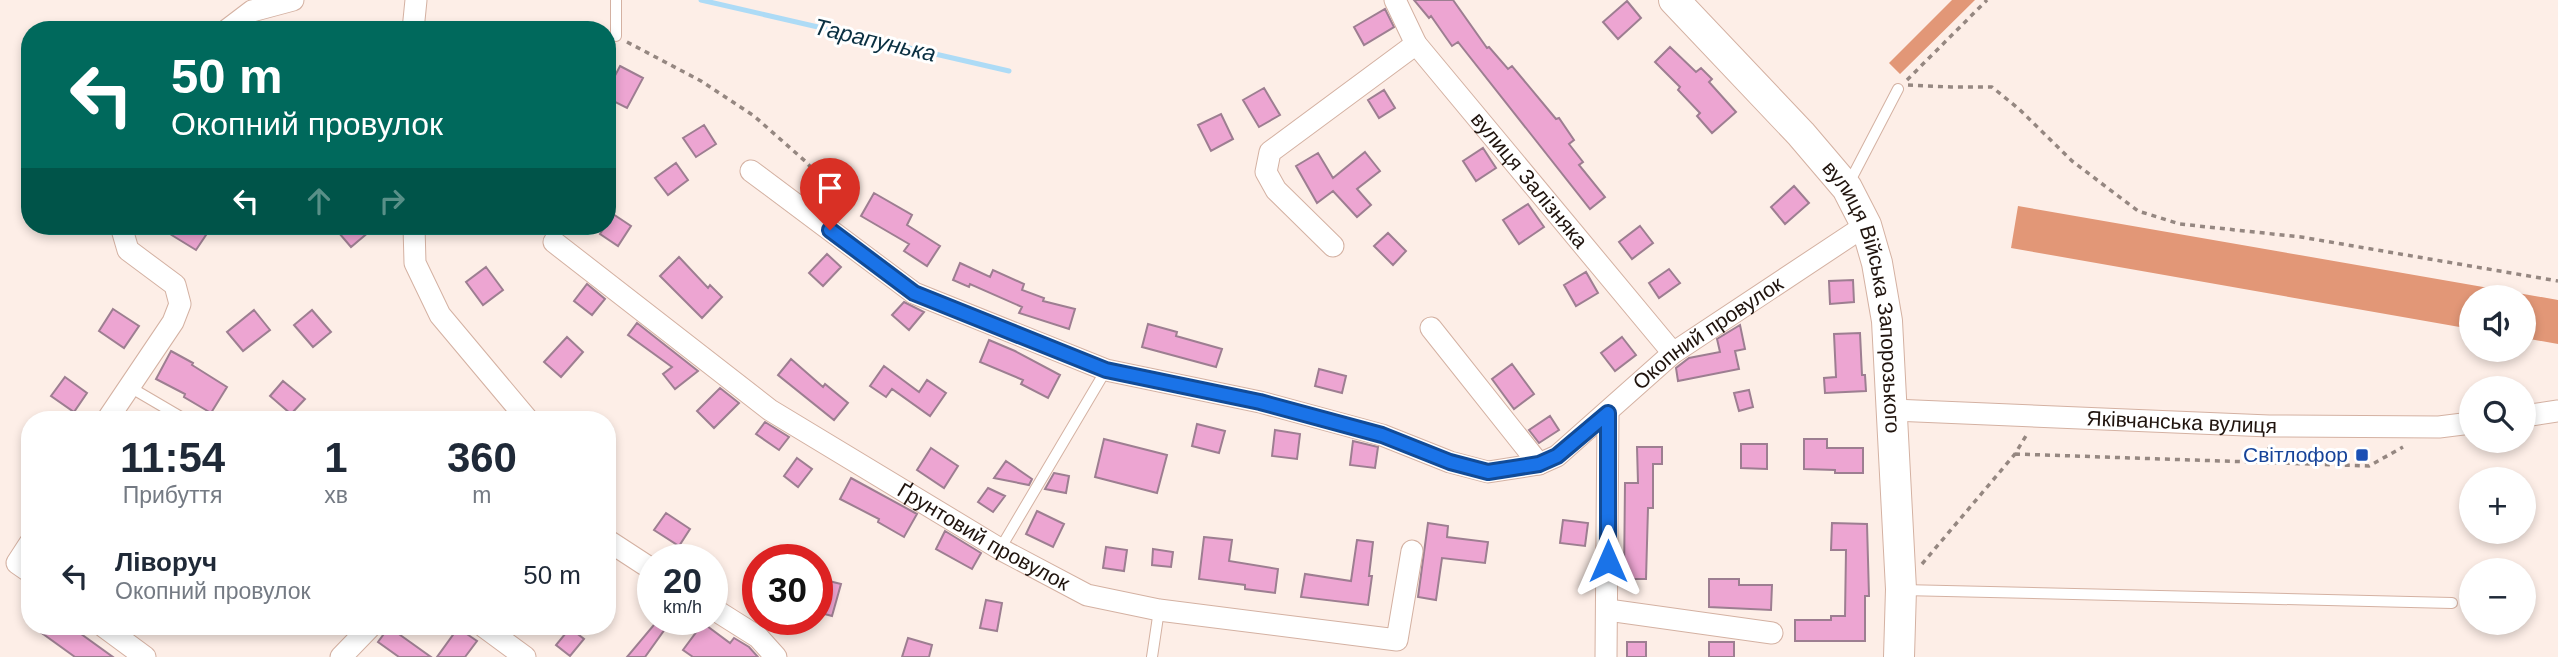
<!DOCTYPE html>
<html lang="uk">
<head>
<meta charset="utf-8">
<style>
  :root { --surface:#fff; --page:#f6f6f7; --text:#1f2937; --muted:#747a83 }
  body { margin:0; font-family:Arial,sans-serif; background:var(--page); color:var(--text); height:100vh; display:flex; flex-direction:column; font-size:26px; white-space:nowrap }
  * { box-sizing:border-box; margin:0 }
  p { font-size:23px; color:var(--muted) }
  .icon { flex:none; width:38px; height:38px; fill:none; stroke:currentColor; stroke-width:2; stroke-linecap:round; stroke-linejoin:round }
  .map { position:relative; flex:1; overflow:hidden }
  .details { position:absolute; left:21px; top:411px; width:595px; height:224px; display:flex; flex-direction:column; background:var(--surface); border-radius:28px; box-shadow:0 4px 10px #0003 }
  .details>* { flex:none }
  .hud { position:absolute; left:21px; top:21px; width:595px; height:214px; border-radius:28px; box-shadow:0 4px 10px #0003; background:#00695c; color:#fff; overflow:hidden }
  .controls { position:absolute; left:2459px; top:285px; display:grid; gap:14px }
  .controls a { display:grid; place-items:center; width:77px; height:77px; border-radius:50%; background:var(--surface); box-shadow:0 4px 10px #0003; font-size:35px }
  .speed { position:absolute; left:637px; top:544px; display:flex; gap:14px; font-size:35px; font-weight:700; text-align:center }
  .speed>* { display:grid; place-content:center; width:91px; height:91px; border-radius:50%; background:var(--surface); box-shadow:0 4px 10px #0003; line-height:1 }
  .speed small { font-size:18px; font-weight:400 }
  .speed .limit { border:10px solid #d22; background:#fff; color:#111 }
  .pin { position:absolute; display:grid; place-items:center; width:60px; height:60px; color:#fff; margin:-72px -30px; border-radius:50% 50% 50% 0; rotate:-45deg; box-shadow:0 0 7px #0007 }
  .pin .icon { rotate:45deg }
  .me { position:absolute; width:77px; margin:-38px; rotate:0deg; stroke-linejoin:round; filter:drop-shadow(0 0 5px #0008) }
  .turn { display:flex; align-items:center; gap:24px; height:147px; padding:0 35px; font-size:32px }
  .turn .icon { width:91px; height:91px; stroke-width:2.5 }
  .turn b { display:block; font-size:49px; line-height:60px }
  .lanes { display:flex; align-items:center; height:66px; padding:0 35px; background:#0003; justify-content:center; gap:35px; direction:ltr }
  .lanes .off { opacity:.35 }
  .eta { display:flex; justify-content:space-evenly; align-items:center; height:119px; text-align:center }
  .eta b { font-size:42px; font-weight:700; line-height:49px }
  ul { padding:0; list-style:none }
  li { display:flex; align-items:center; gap:21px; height:91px; padding:0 35px }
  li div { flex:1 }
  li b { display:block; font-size:26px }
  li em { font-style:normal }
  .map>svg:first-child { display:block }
  .forest { fill:#e29777 }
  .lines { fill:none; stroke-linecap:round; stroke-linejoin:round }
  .stream { stroke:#addbf6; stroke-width:5 }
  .building { fill:#eda5d2; stroke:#9d7e91; stroke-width:2 }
  .lane-casing { stroke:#d4b1a2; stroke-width:12 }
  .street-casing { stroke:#d4b1a2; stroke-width:23 }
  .secondary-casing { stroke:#d4b1a2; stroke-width:32 }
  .path { stroke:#958781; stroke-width:3.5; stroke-dasharray:5 5; stroke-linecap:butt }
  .lane { stroke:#fff; stroke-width:10 }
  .street { stroke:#fff; stroke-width:21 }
  .secondary { stroke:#fff; stroke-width:30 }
  .route-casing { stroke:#114b97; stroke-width:18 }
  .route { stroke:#1a73e8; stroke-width:12 }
  .transit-dot { fill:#1a4fb4; stroke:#fff; stroke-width:2.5 }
  .labels { text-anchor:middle; stroke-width:6; stroke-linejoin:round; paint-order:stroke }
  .street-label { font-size:21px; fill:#20140e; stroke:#fff }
  .transit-label { font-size:21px; fill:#164399; stroke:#fff; text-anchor:end }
  .water-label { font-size:23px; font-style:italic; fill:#0a3042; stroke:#fff }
</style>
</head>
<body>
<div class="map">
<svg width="2558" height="657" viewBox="0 0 2558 657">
  <rect width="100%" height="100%" fill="#fdeee7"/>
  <!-- forest -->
  <path class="forest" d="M1952 0H1975L1900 74 1889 63Z
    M2018 206 2558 300V344L2524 338V298H2471V329L2011 248Z"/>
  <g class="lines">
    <!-- stream -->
    <path class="stream" d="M701 0 1009 71"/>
  </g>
  <!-- building -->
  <path class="building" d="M1414 0H1453L1487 48 1489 47 1508 69 1512 66 1556 119 1559 118 1574 140 1569 144 1583 162 1579 165 1605 197 1590 209 1458 42 1452 46 1431 16 1429 18Z
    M1627 1 1641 18 1618 39 1603 22Z
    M1385 9 1394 27 1364 45 1354 27Z
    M1670 47 1696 72 1701 68 1712 79 1709 82 1736 112 1712 133 1697 116 1700 113 1678 90 1680 87 1655 62Z
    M620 66 643 78 627 108 607 98V91Z
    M1264 88 1280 115 1259 127 1243 100Z
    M1384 90 1395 108 1379 118 1368 100Z
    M1221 114 1233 139 1211 151 1198 125Z
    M704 125 716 144 696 157 683 138Z
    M1483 148 1496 168 1476 181 1463 161Z
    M1365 152 1380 171 1357 189 1371 205 1357 217 1333 191 1317 203 1296 166 1318 153 1333 178Z
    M676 163 688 180 668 195 655 178Z
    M1794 186 1809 203 1785 224 1771 207Z
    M874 193 912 215 907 225 940 246 927 266 904 251 909 244 861 216Z
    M1528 204 1544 227 1519 244 1503 220Z
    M613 214 631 226 618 246 600 234Z
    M157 226H192L206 235 196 250Z
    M333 226H376L351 247Z
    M1640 226 1653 243 1632 259 1619 242Z
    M1388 233 1406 251 1393 265 1374 246Z
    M827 254 841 267 823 286 809 273Z
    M679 257 708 288 710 285 722 297 702 318 660 276Z
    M960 263 990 277 993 270 1024 284 1022 290 1044 298 1043 301 1075 309 1069 329 1019 313 1022 307 970 284 969 287 953 280Z
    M486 267 503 290 483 305 466 282Z
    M1669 269 1680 283 1659 298 1649 283Z
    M1586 272 1598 293 1576 306 1564 285Z
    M1853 280 1854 302 1830 304 1829 281Z
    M587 284 605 299 592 315 574 301Z
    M904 302 924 312 909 330 892 315Z
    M113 309 139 326 124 348 99 331Z
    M254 310 270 330 243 351 227 332Z
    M312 310 331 332 313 347 294 325Z
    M637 323 698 371 675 389 663 374 672 367 628 335Z
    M1148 324 1177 332 1176 336 1222 349 1216 367 1142 347Z
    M1740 325 1745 349 1735 351 1739 369 1678 381 1676 368 1689 358 1720 352 1717 339Z
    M1860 333 1862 375H1865L1866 391 1825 393 1824 378 1836 377 1834 334Z
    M567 337 583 352 561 377 544 362Z
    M1622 337 1636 355 1615 371 1601 353Z
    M989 340 1015 351 1060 375 1048 398 1021 384 1023 380 980 362Z
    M171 351 193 363 192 365 227 387 211 413 184 397 185 394 156 379Z
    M791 359 823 387 825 384 848 403 834 420 778 375Z
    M1512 364 1534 394 1514 409 1492 379Z
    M884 366 919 392 927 380 946 393 930 416 892 389 886 397 870 386Z
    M1319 369 1346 376 1342 393 1315 386Z
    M65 377 87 393 74 412 51 396Z
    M283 381 305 399 291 414 270 396Z
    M720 388 739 403 714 428 697 411Z
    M1749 390 1753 407 1739 411 1734 393Z
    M1550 416 1559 430 1539 443 1529 430Z
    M765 422 789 437 779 450 756 434Z
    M1197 424 1225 431 1219 453 1192 446Z
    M1275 430 1300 434 1297 459 1272 456Z
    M1104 439 1167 455 1157 493 1095 477Z
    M1804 439H1827V448H1863V473H1835V470L1804 469Z
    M1353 441 1378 447 1375 468 1350 465Z
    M1741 444H1767V469L1741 468Z
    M1637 447H1662V464H1653V508H1648L1646 579H1624L1625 483H1638Z
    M931 448 958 466 944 488 917 470Z
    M797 458 812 469 798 487 784 476Z
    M1006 461 1032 479 1029 485 994 478Z
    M1054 473 1069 476 1066 493 1045 489Z
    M851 478 917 514 904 537 878 522 879 519 840 499Z
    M988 488 1005 496 993 512 978 502Z
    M1037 511 1064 524 1053 547 1026 534Z
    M666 513 690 529 679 546 654 530Z
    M1563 520 1588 523 1585 546 1560 543Z
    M1428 523 1448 526 1447 537 1488 542 1485 563 1442 558 1436 600 1418 597Z
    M1832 523 1867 524 1869 596H1865V641H1795V620H1831V616H1845L1846 550H1831Z
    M945 531 981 553 972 569 936 549Z
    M1204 537 1232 540 1229 561 1278 569 1275 593 1245 589V585L1199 579Z
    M1357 540 1373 542 1369 576H1372L1368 605 1301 597 1305 574 1351 581Z
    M1106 547 1127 550 1124 571 1103 568Z
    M1153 549 1173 552 1171 567 1152 565Z
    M821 579 841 584 832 616 817 612V593Z
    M1709 579H1739V585H1772L1771 610 1709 607Z
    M986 600 1002 603 997 631 980 628Z
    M658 620H666L670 622 645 657H627Z
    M703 623 730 643 734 638 749 647 758 657H693L683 650Z
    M32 626H70L113 657H75Z
    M389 627 431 657H399L378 642Z
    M458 628 477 641 465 657H437Z
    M570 628 584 639 570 656 556 645Z
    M908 638 932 645 929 657H902Z
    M1627 642H1646V657H1627Z
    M1709 642H1734V657H1709Z"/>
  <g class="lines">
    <defs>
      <path id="lane" d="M616 36V0
        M1848 185 1898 89
        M128 386 186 420
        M1000 549 1106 370
        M1902 590 2452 603
        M1152 657 1159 610"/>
      <g id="street">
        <path id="s1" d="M1395 0 1416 44 1673 353"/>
        <path d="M227 30 252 11 293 0"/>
        <path d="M413 30 416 0"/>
        <path id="s2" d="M751 171 914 293 1106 370 1260 402 1382 435 1450 462 1488 472 1539 464 1557 456 1673 353 1866 225"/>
        <path d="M414 226 415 263 440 315 528 420"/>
        <path id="s3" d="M554 242 770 410 1000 549 1087 595 1159 610 1397 640 1412 551"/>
        <path d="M1333 246 1276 190 1266 172 1270 152 1416 44"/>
        <path d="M1431 328 1539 464"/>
        <path id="s4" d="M1893 410 2269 426 2439 427 2471 423"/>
        <path d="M2524 416 2558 411"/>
        <path d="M107 420 173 322 180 304 175 285 128 250 121 226"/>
        <path d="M607 540 653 570"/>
        <path d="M30 543 17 563 30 572"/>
        <path d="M712 608 758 637 776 657"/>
        <path d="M1608 610 1772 633"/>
        <path d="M103 626 145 657"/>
        <path d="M483 626 525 657"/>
        <path d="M341 657 371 626"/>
        <path d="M1606 657 1608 413"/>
      </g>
      <g id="secondary">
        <path id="s5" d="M1674 0 1801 134 1847 188 1866 225 1877 263 1887 321 1901 589 1899 657"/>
      </g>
    </defs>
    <!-- lane casing -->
    <use href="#lane" class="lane-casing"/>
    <!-- street casing -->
    <use href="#street" class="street-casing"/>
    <!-- secondary casing -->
    <use href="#secondary" class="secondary-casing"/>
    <!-- path -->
    <path class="path" d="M627 42 701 81 754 116 805 161 833 191 843 216
      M1907 80 1987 0
      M1908 85 1951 87H1992L2019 109 2072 161 2138 211 2180 224 2301 237 2558 281
      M534 226 541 232
      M2015 454 2369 466 2403 447
      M2268 462 2269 445
      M1922 564 2015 454 2027 434"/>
    <!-- lane -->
    <use href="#lane" class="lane"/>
    <!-- street -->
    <use href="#street" class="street"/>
    <!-- secondary -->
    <use href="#secondary" class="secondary"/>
  </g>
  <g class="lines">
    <defs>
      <path id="route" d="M830 230 914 293 1106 370 1260 402 1382 435 1450 462 1488 472 1539 464 1557 456 1608 413V561"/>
    </defs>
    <!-- route casing -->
    <use href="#route" class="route-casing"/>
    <!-- route -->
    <use href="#route" class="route"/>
  </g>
  <!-- markers -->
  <rect class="transit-dot" x="2355" y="448" width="14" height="14" rx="3.5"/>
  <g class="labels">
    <!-- street labels -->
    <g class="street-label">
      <text dy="7" stroke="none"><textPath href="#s1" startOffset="226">вулиця Залізняка</textPath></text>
      <text dy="7" stroke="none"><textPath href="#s5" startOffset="366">вулиця Війська Запорозького</textPath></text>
      <text dy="7" stroke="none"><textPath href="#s2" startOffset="1073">Окопний провулок</textPath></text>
      <text dy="7" stroke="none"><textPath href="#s4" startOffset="289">Яківчанська вулиця</textPath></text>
      <text dy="7" stroke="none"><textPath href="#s3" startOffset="522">Ґрунтовий провулок</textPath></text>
    </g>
    <!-- transit labels -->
    <g class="transit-label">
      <text x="2348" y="462">Світлофор</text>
    </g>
    <!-- water labels -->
    <g class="water-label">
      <text transform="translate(875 40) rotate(13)" y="8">Тарапунька</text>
    </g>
  </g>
</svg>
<div class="controls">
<a><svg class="icon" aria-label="sound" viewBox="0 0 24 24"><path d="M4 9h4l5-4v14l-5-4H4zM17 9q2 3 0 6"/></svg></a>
<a><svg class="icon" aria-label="search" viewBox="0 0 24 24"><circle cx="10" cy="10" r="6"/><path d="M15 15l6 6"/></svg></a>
<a>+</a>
<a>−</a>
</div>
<div class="speed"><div>20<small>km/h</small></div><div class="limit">30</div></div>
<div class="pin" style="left:830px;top:230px;background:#d93025"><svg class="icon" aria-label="arrive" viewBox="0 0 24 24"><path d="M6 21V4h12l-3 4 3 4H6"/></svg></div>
<svg class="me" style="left:1608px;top:561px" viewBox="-20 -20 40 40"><path d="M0-17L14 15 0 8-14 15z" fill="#1a73e8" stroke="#fff" stroke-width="4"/></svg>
<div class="hud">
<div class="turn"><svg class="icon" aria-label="left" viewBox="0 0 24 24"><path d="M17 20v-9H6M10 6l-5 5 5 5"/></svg><div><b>50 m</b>Окопний провулок</div></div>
<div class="lanes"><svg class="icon" aria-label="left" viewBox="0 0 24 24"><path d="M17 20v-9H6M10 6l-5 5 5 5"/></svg><svg class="icon off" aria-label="ahead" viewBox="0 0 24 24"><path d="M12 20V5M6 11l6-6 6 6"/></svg><svg class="icon off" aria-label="right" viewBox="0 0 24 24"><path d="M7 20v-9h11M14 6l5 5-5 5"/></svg></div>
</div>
<section class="details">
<div class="eta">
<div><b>11:54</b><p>Прибуття</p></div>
<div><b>1</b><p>хв</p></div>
<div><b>360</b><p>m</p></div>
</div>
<ul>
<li><svg class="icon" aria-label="left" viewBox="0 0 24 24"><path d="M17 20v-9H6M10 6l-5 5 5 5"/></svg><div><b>Ліворуч</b><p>Окопний провулок</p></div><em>50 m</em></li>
</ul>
</section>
</div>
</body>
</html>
